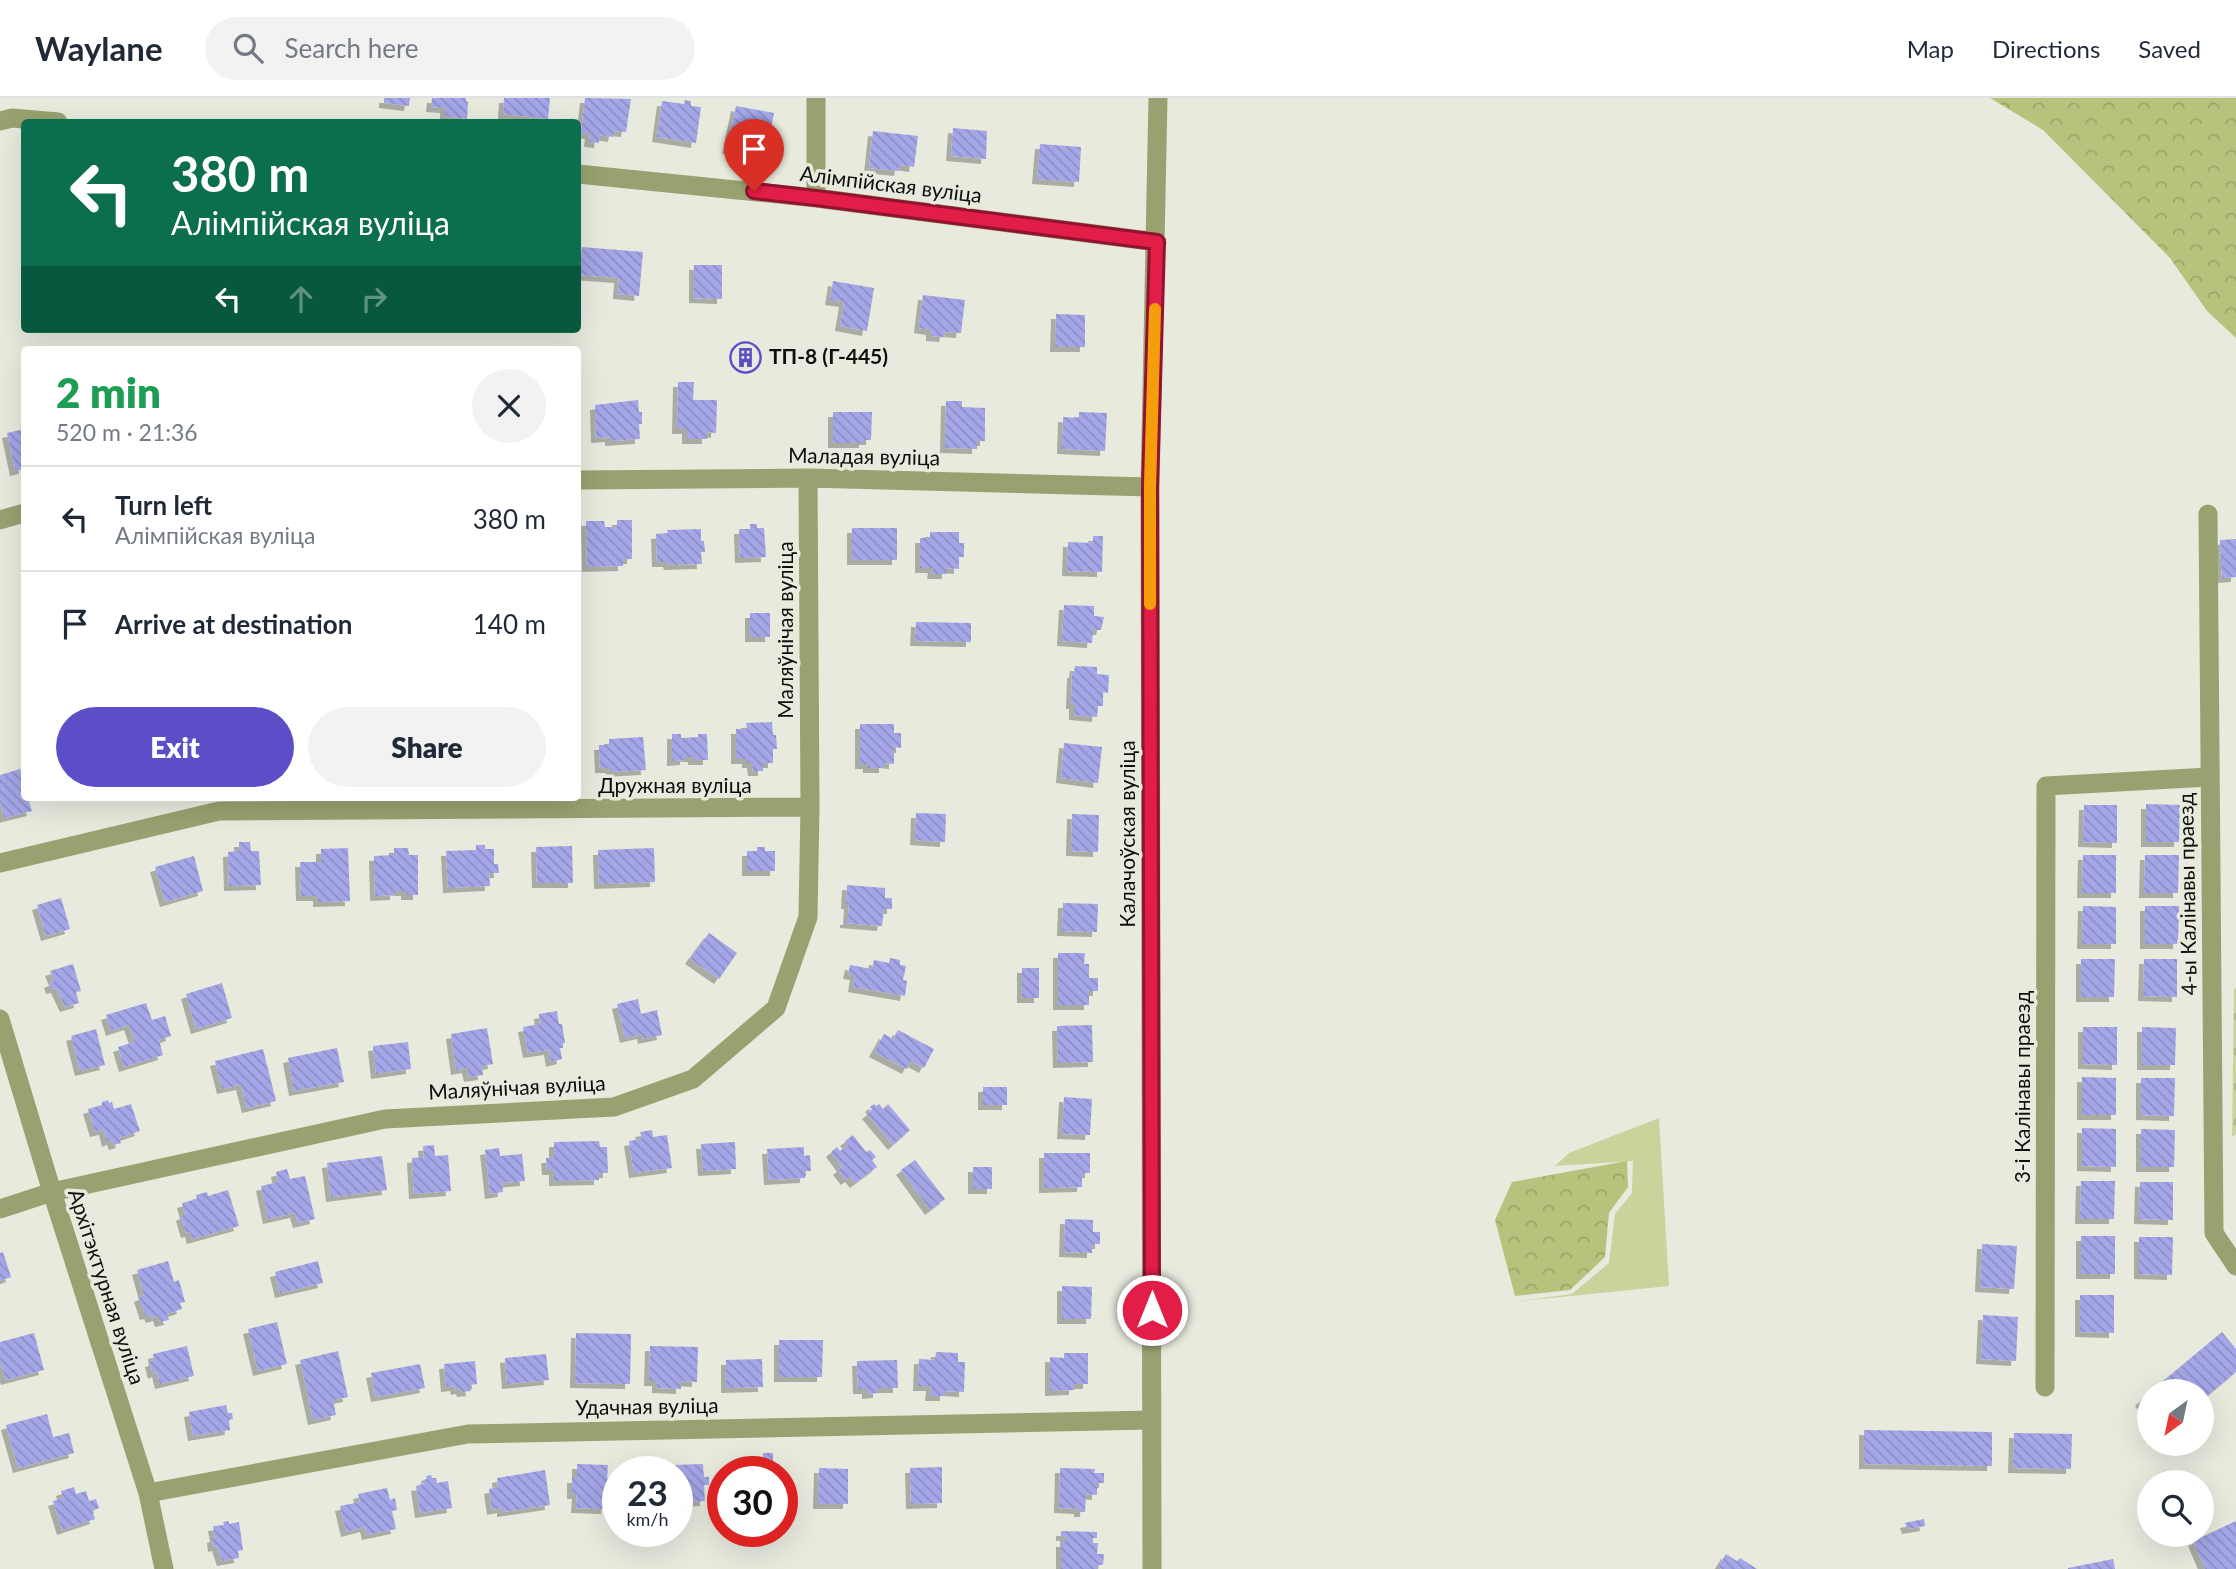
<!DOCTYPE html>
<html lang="en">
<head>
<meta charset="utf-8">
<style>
  :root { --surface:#fff; --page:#f2f2f3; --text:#1f2937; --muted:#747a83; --line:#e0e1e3; --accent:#5b4ec7 }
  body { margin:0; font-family:Lato,sans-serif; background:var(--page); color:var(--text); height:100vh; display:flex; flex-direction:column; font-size:26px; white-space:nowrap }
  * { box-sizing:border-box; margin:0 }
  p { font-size:23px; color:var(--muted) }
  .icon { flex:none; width:38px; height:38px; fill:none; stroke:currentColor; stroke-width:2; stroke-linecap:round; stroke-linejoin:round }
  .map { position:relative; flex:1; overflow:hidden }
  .side { position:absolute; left:21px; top:248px; width:560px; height:455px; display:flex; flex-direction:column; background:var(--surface); border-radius:7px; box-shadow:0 7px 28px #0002 }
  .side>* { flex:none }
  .guide { position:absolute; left:21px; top:21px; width:560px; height:214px; border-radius:7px; box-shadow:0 7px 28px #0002; background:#0b6e4f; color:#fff; overflow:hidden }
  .needle { width:46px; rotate:213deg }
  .buttons { position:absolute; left:2137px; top:1281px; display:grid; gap:14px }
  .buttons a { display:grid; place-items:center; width:77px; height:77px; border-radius:50%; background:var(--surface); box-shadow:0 7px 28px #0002; font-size:35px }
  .speed { position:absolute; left:602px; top:1358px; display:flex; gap:14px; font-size:35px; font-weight:700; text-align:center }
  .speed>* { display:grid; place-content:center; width:91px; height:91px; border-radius:50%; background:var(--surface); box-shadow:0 7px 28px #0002; line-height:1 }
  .speed small { font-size:18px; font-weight:400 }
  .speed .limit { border:10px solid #d22; background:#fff; color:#111 }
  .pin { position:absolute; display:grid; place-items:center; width:60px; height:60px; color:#fff; margin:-72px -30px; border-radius:50% 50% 50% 0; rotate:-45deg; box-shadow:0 0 7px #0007 }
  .pin .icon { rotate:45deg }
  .me { position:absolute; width:77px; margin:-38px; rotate:0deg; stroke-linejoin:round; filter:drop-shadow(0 0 5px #0008) }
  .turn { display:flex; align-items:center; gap:24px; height:147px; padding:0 35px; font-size:32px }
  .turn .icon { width:91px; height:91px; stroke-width:2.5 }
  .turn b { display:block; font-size:49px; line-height:60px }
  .lanes { display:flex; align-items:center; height:66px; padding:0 35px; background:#0003; justify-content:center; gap:35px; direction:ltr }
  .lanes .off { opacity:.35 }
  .round { display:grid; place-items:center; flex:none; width:74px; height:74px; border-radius:37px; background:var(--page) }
  .headline { display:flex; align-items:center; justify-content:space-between; height:119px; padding:0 35px }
  h1 { font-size:42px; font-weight:800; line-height:52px; color:#1e9e55 }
  .action { display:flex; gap:14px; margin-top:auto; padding:14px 35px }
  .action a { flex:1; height:80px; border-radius:42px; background:var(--accent); color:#fff; font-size:28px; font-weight:800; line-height:80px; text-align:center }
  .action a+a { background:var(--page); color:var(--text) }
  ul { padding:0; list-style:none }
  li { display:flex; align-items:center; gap:21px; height:105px; padding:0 35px; border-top:2px solid var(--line) }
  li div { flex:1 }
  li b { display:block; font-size:26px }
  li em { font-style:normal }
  header { display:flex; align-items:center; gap:42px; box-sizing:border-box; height:98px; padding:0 35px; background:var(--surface); border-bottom:2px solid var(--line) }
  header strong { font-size:33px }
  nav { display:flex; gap:38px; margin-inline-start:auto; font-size:24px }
  .search { width:490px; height:63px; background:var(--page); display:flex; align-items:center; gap:18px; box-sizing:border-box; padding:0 24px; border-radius:38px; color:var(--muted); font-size:26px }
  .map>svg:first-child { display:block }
  .green { fill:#c9d39c }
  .forest { fill:url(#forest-crowns) }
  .park { fill:url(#park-tufts) }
  .building { fill:url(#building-back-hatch); filter:url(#shadow) }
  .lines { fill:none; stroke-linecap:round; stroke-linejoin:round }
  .minor { stroke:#98a170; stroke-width:19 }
  .route-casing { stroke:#92132f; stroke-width:18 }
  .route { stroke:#e11d48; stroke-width:12 }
  .slow { stroke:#f59e0b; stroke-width:12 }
  .labels { text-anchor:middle; stroke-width:7; stroke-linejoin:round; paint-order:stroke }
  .street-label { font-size:21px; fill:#0e0e0a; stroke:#e7eadd }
  .poi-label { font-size:21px; font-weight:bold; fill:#0e0e0a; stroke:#e7eadd; text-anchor:start }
</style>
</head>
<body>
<header>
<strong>Waylane</strong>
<div class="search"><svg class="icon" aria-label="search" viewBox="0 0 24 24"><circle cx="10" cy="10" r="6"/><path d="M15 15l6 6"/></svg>Search here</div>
<nav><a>Map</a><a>Directions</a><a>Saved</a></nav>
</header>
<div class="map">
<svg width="2236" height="1471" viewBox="0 0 2236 1471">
  <defs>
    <pattern id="forest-crowns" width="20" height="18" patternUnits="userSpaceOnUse" patternTransform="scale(1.75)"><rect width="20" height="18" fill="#b7c37c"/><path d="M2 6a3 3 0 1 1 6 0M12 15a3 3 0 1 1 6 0" fill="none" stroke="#9ca66a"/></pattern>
    <pattern id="park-tufts" width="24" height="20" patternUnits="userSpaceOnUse" patternTransform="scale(1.75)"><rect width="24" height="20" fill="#c9d39c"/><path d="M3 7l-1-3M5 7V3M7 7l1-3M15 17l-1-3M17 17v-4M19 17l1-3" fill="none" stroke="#abb485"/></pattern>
    <pattern id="building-back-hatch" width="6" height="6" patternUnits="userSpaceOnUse" patternTransform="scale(1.75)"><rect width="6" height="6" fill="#a4a6e7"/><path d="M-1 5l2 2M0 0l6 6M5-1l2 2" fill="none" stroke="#8c8ec5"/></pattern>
    <filter id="shadow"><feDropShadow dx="-5" dy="5" stdDeviation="0" flood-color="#0004"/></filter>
  </defs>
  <rect width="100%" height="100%" fill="#e7eadd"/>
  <!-- green -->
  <path class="green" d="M1659 1020 1669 1188 1513 1204 1572 1196 1609 1165 1615 1116 1632 1095 1633 1063 1555 1068 1569 1055Z"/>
  <!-- forest -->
  <path class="forest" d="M1990 0H2236V240L2207 213 2170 160 2043 32Z
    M1627 1063 1628 1089 1609 1115 1605 1159 1570 1192 1515 1198 1495 1122 1512 1084Z"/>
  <!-- park -->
  <path class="park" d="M2236 890V1036L2232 1039 2234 891Z"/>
  <!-- building -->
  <path class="building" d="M384 0H410L409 8 384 5Z
    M432 0H466V3L468 4 467 21 445 18V10L431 9Z
    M504 0H550L548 21 503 16Z
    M585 0 631 1 626 34 614 33 613 39 600 37 599 45 589 44 590 36 581 35Z
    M685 2 691 3V8L701 9 696 45 657 39 662 3 684 6Z
    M736 8 774 15 771 31 777 32 775 45 769 44 766 59 727 51Z
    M953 30 987 33 986 61 951 58Z
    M873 33 918 38 914 69 900 67 899 73 869 70Z
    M1040 46 1081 49 1079 84 1037 81Z
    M582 149 643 154 639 198 618 196 619 180 579 177Z
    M694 167H722V201L694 200Z
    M833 183 874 190 867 233 840 228 844 204 830 202Z
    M923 197 965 202 961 235 945 234 944 239 931 238V232L919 230Z
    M1056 216 1085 217V249H1055Z
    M742 250 752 251 751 268 740 267Z
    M678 284H694L693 302H717L716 335 707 334V341H687V331H677Z
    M638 302 639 314H642V326H639L640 341 610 343V339L596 340 595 307Z
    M946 303H962V309L985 310V343H977V351L945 350Z
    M833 314H872L871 342H864V345H833Z
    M1079 314 1107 315 1105 353 1062 351 1063 319 1079 320Z
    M24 331V371L15 373 7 335Z
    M617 422H632V461H623V468L587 469 586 423H604L605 429H617Z
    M750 426H757V430H764L766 459 740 460 739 431H750Z
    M852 430H897V462H852Z
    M701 431V443H704L705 454H701L702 466 669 467 668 464H657L656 436 668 435 667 432Z
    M930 434H959V445H964V459H959V471L947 470V476H932L933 470H920V440H930Z
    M1093 438H1103L1102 474 1067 473 1068 444 1093 445Z
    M2236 441V479L2222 480 2220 442Z
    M1064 507 1094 508V518L1104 519 1101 532H1093L1092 545 1062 543Z
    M750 515H770V539H750Z
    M916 524 971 525V544L915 543Z
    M1075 568 1097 569V576L1109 577 1108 595 1103 594V608H1098L1097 619 1074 617V606H1071L1072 575H1074Z
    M772 624 773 637H776L777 651H773V665H763V673H753L752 665H747V661H736V631H747L746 625Z
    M860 626H894V635H901V650L894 649V666L884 665V670H868V666H860Z
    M672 636H681V640L698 639V636H707L708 662H693V659H685V662L672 663Z
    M643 639 646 672 611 674V670H600L599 647H609V641Z
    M1064 645 1102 649 1098 685 1061 680Z
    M20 671 24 686V700H28L32 713 4 720 0 704V677Z
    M2146 706 2180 707 2179 744H2146Z
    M2084 707H2117V745L2083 744Z
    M916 715 946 716 945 744 915 742Z
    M1072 716 1099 717 1098 754 1071 753Z
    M239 744H250L251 753H259L261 787 229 788 228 754 239 753Z
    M476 747H485V751H494V766H498L499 775H489L490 788 448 790 446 753 476 752Z
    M572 748 573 785H537L536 749Z
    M757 749H765V753H775V773H747V753H757Z
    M348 750 350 803 318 804V798H301L300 764H321V751Z
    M394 750H408L409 757H418V797H406V793H395V797L375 798 374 758 394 757Z
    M654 750 655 784 599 786 598 752Z
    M2083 757H2116V795H2082Z
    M2145 757H2179L2178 795H2144Z
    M194 758 203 793 165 804 155 769Z
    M847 787 885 790V800H892V811H884L882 828 845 825V822H848L849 806H846Z
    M61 800 70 831 46 838 37 807Z
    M1063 805 1098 806 1097 834 1062 833Z
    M2083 808 2116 809V846H2082Z
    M2145 808H2179L2178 846H2145Z
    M709 835 737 855 719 881 690 861Z
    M1058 855H1085L1084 866H1089V880H1098V893H1089V907H1058Z
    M890 860 900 862V867L906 868 903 882 907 883 905 898 853 889 855 877 848 876 850 867 872 871 874 862 889 865Z
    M2081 861H2115L2114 899H2081Z
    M2144 861H2177V899L2143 898Z
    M73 866 81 893 76 894 79 905 65 909 56 890 51 891 49 885 54 883 50 873Z
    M1022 870H1039V900H1022Z
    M222 885 232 920 196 931 186 896Z
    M638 901 641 916 657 912 662 937 643 941 642 936 625 940 617 906Z
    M146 905 152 922 165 918 171 938 159 942 163 957 124 969 118 949 135 944 129 927 111 933 106 917Z
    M557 913 559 926H562L565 945H563V950H560L562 961 551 964 549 952 528 955 523 929 540 926 539 916Z
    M1092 927 1093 964 1058 965 1057 928Z
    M2083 929H2117V967L2083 966Z
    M2142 929 2176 930 2175 967H2142Z
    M487 930 493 966 482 968 483 977 469 979 467 970 456 972 451 936Z
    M96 931 105 967 80 973 71 938Z
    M898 932 934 951 924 970 911 963 907 971 874 954 884 936 893 941Z
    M408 944 411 971 376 976 373 948Z
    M337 950 344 984 294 993 288 960Z
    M263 951 276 1003 247 1010 241 987 222 991 215 963Z
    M2082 979 2116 980V1017H2082Z
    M2141 980H2175L2174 1018 2141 1017Z
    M983 989H1007V1007H983Z
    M1064 999 1092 1001 1090 1037 1062 1036Z
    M108 1002 109 1005 112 1004 114 1011 131 1006 140 1033 119 1040 121 1045 114 1047 112 1042 107 1044 104 1032 95 1034 88 1011 102 1007V1004Z
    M874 1006 876 1008 879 1006 883 1011 888 1006 910 1032 893 1047 867 1016 872 1012 870 1009Z
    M2082 1030 2116 1031V1069L2082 1068Z
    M2141 1031 2175 1032 2174 1069H2141Z
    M652 1032 653 1039 667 1037 672 1070 634 1075 629 1043 642 1041 640 1034Z
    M853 1037 866 1054 870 1052 876 1059 872 1062 877 1069 855 1085 850 1079 846 1082 838 1072 842 1069 831 1054 837 1049 840 1053 848 1047 845 1043Z
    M599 1043 600 1049H607L608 1075H599V1082L554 1083V1072H547L546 1060H554V1044Z
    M735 1044 736 1071 703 1073 701 1046Z
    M434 1047 435 1058 448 1057 451 1093 414 1096 412 1060 424 1059 423 1048Z
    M804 1049V1058L810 1057 811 1073H805V1080L769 1082 767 1051Z
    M499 1050 500 1058 522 1056 525 1083 502 1085 503 1094 490 1096 485 1052Z
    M1044 1055H1090V1075H1082V1089L1044 1090Z
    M382 1058 387 1092 331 1099 327 1065Z
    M915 1062 945 1101 930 1112 901 1072Z
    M973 1069H992V1091H973Z
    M287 1071 290 1081 305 1078 315 1121 298 1125 295 1115 268 1121 261 1088 278 1084 276 1074Z
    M2081 1083H2115L2114 1121H2080Z
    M2140 1084H2173V1122L2139 1121Z
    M228 1092 239 1128 192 1141 190 1134 186 1135 181 1118 185 1116 182 1105 197 1101 196 1097 207 1094 208 1098Z
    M1065 1121 1093 1122V1134H1100V1146H1092V1155L1064 1154Z
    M2081 1138H2115V1176H2081Z
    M2139 1139H2173L2172 1177 2139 1176Z
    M1982 1146 2017 1148 2014 1191 1980 1189Z
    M3 1154 11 1179 0 1183V1155Z
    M168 1163 174 1184 179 1182 185 1204 180 1205 182 1211 167 1216 169 1222 160 1224 158 1218 151 1220 149 1216 145 1217 139 1199 144 1197 137 1172Z
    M318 1163 323 1185 280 1195 275 1174Z
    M1062 1188 1092 1189 1091 1221H1062Z
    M2080 1197H2114V1235L2080 1234Z
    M1983 1217 2018 1219 2016 1263 1981 1261Z
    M277 1224 287 1266 258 1273 248 1231Z
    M2222 1234 2236 1251V1274L2202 1302V1293H2151Z
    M34 1235 44 1272 6 1282 0 1264V1244Z
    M576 1235 631 1236 630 1286 575 1285Z
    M779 1242H823L822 1279H779Z
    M187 1248 194 1278 160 1286 157 1274 153 1276 150 1264 154 1263 153 1256Z
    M650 1248 698 1249 697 1284 681 1283V1291L657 1290V1283H649Z
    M338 1253 348 1299 333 1302 336 1317 313 1322 300 1262Z
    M936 1254 958 1255V1264H965L964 1294 945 1293V1298H930L931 1288H918L919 1261 935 1262Z
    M1064 1255H1088V1286H1074V1292L1050 1293V1259L1064 1260Z
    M546 1256 549 1282 507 1286 505 1260Z
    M762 1261 763 1289 726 1290V1262Z
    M897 1262 898 1290H878V1295L867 1296V1291H858L857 1263Z
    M475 1263 477 1286 470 1287 471 1293 462 1294 461 1291 456 1292 455 1288 446 1289 444 1266Z
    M420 1266 425 1290 376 1299 371 1275Z
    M2149 1295V1314L2140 1303Z
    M226 1307 228 1315H232L233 1321 229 1322 230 1332 193 1338 189 1314Z
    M47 1316 53 1339 69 1335 74 1355 18 1370 6 1327Z
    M1864 1332 1992 1334V1368L1864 1366Z
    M2014 1335 2072 1336 2071 1371 2013 1370Z
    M763 1355H773V1366H779L780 1374H750V1366H763Z
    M577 1366 608 1367 607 1380H615L614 1399H607L606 1411 576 1410 577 1396H572V1380H577Z
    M703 1366 704 1379H709V1387H704L705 1403 677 1405V1374H673V1367Z
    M942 1369V1405L911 1406 910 1370Z
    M819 1370 848 1371V1406H818Z
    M1060 1370 1095 1371 1094 1375H1104V1385H1097V1397L1086 1396 1085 1414H1079V1411L1059 1410Z
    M545 1372 550 1407 502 1414V1410L492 1412 489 1391 498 1389 497 1380Z
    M431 1377 432 1380H436L437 1385 448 1383 452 1410 420 1415 416 1388 424 1387 423 1382 427 1381 426 1378Z
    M74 1389 76 1396 86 1393 89 1403 96 1401 99 1410 92 1413 95 1421 62 1432 53 1403 63 1400 61 1393Z
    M387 1390 390 1402 395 1400 397 1412 392 1413 396 1431 367 1437 365 1429 346 1434 340 1408 360 1404 358 1396Z
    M1924 1421 1925 1428 1907 1431 1905 1425Z
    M229 1423V1426L239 1424 243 1452 238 1453 239 1460 222 1463 217 1448 213 1449 212 1440 215 1439 213 1428 224 1427 223 1424Z
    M2236 1423V1471H2205L2193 1443Z
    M1061 1433 1097 1434V1440H1093V1445H1098L1097 1456H1104L1103 1467H1097V1471H1061V1444H1065V1438H1061Z
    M1726 1456 1737 1463 1740 1460 1757 1471H1722L1718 1469Z
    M2113 1461 2115 1471H2068V1470Z"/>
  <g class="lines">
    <!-- minor -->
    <path class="minor" d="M816 0V100
      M0 23 12 20 58 24
      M578 76 816 100 1157 144
      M578 382 808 380 1150 389
      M2208 416 2214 1135 2236 1168
      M0 422 24 415
      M0 765 219 713 810 709
      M0 921 52 1094 148 1395 164 1471
      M0 1111 52 1094 385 1021 614 1009 693 981 776 910 808 819 810 709 808 380
      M2045 1289 2046 688 2209 679
      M148 1395 468 1336 1152 1322
      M1152 1471 1150 389 1158 0"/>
  </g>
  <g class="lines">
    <defs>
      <path id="route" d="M754 93 816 100 1157 144 1150 389 1152 1212"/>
    </defs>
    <!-- route casing -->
    <use href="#route" class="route-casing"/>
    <!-- route -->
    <use href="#route" class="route"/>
    <!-- slow -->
    <path class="slow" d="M1150 506V389L1155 211"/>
  </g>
  <!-- icons -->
  <defs>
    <symbol id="building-ring" viewBox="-11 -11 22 22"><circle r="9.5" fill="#e7eadd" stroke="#5b4ec7" stroke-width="1.5"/><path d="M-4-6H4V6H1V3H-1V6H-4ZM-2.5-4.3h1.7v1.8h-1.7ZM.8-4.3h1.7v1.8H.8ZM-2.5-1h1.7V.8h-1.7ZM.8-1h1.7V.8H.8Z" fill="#5b4ec7"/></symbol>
  </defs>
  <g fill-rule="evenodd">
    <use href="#building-ring" x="728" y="242" width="35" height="35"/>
  </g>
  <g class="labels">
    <!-- street labels -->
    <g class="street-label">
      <text transform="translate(891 87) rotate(7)" y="7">Алімпійская вуліца</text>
      <text transform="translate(864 359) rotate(1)" y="7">Маладая вуліца</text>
      <text transform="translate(786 532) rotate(-90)" y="7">Маляўнічая вуліца</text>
      <text x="675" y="695">Дружная вуліца</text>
      <text transform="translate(1128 736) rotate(-90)" y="7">Калачоўская вуліца</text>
      <text transform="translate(2188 796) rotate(-91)" y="7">4-ы Калінавы праезд</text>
      <text transform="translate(2023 989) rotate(-90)" y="7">3-і Калінавы праезд</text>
      <text transform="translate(517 990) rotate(-3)" y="7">Маляўнічая вуліца</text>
      <text transform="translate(106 1189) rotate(72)" y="7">Архітэктурная вуліца</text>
      <text transform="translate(647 1309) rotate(-1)" y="7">Удачная вуліца</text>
    </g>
    <!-- poi labels -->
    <g class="poi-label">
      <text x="769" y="266">ТП-8 (Г-445)</text>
    </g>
  </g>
</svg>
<div class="buttons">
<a><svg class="needle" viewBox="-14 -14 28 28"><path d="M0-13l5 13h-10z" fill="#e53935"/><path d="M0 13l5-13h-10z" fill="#747a83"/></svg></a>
<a><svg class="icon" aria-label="search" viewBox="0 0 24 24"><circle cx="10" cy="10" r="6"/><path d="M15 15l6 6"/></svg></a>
</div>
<div class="speed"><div>23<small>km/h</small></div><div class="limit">30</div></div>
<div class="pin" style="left:754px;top:93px;background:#d93025"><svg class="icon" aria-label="arrive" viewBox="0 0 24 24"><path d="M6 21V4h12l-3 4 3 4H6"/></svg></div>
<svg class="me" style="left:1152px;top:1212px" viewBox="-20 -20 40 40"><circle r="17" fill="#e11d48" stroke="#fff" stroke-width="3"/><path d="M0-11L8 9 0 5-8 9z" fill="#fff"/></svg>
<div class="guide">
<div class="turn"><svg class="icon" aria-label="left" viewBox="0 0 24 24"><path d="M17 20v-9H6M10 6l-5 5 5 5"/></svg><div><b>380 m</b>Алімпійская вуліца</div></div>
<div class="lanes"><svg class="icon" aria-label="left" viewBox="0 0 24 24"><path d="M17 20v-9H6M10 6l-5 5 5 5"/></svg><svg class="icon off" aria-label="ahead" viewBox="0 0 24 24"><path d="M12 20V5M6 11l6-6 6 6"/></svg><svg class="icon off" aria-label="right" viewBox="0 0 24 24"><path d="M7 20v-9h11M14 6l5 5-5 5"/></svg></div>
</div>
<section class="side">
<div class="headline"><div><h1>2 min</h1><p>520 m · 21:36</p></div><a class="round"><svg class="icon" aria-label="close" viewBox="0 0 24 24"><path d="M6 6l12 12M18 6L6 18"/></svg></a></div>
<ul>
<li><svg class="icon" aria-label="left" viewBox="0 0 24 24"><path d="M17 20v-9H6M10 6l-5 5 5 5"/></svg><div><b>Turn left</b><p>Алімпійская вуліца</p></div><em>380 m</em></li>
<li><svg class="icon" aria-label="arrive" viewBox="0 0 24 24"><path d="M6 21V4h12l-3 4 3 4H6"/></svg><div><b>Arrive at destination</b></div><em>140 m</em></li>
</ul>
<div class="action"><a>Exit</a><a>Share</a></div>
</section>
</div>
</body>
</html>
